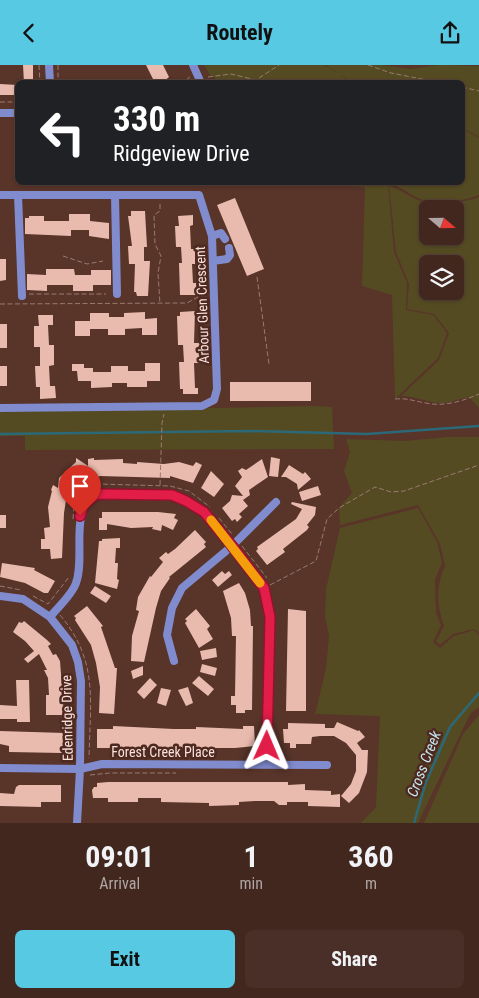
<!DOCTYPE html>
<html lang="en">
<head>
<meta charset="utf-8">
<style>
  :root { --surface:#42271f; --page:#492f28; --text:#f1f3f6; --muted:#aea5a4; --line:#5a443d; --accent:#58c9e3 }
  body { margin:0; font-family:"Roboto Condensed",sans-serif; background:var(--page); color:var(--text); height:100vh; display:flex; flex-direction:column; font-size:19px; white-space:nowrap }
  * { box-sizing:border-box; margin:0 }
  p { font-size:16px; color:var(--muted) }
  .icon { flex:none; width:28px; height:28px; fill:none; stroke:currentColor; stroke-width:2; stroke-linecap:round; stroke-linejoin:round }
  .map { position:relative; height:758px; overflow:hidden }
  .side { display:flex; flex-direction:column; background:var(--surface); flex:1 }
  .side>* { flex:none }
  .guide { position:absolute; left:15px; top:15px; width:450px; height:105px; border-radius:8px; box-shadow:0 1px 4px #0004,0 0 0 1px var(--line); background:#202124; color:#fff; overflow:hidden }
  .needle { width:32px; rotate:110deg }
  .tools { position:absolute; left:419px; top:135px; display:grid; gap:10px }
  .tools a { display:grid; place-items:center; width:45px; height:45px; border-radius:8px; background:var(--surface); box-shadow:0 1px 4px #0004,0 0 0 1px var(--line); font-size:25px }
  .pin { position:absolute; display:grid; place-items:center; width:42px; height:42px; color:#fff; margin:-51px -21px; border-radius:50% 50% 50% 0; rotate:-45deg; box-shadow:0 0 5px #0007 }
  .pin .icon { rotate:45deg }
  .me { position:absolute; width:55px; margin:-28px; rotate:1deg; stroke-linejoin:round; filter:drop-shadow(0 0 4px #0008) }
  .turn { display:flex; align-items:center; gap:18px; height:105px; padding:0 15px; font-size:22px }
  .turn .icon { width:65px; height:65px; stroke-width:2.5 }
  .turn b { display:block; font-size:35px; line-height:42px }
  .eta { display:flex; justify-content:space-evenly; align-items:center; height:85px; text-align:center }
  .eta b { font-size:30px; font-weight:700; line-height:35px }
  .primary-button { display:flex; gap:10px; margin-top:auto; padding:10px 15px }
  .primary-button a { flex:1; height:58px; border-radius:8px; background:var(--accent); color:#111; font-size:20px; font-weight:700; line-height:58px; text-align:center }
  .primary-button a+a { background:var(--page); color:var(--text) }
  header { display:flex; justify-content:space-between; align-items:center; height:65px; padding:0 15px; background:var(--accent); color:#111; font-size:22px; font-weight:700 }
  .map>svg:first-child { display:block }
  .green { fill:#554b23; fill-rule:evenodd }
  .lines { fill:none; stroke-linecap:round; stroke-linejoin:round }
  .stream { stroke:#2c6978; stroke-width:2.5 }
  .building { fill:#e9bbae }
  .path { stroke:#997a71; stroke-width:1; stroke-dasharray:5 2.5; stroke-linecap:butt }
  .minor { stroke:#818ccf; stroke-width:8 }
  .route-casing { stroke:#92132f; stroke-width:12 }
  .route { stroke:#e11d48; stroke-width:9 }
  .slow { stroke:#f59e0b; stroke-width:9 }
  .labels { text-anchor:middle; stroke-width:5; stroke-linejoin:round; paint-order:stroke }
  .street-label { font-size:14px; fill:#fae1db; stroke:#4d2920 }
  .water-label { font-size:15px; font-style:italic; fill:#c5e9f2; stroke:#4d2920 }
</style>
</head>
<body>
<header><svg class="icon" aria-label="back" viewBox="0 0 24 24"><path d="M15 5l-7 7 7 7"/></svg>Routely<svg class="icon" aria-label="share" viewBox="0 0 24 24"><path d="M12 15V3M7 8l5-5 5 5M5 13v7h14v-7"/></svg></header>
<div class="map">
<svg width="479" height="758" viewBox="0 0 479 758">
  <rect width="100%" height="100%" fill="#583429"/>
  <!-- green -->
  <path class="green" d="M204 0H323L333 4 349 17H221L210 10Z
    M326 0H382L410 4 440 0 479 1V72L463 63 462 18 351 17Z
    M463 64 479 73V130C465 136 434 140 420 134 408 128 400 121 388 119L394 187 407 218 406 245 433 250 447 268 438 293 395 334 392 230 362 221 365 122 311 118H462Z
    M389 121C401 124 410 133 421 136 438 141 463 138 479 132V343L470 333C461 332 454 337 446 338 430 339 416 331 401 331L439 295 449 268 434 249 407 244 409 219 396 187ZM428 144H455V171H428ZM428 199H455V226H428Z
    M316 341 332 342 334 384 25 385V371H0V347Z
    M448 372H479V568L474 564 453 569 440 580 436 576 444 561C436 539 436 521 445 501L440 479 418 440 340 460 339 443 352 428 344 406 350 387 346 374 405 376Z
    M418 443 437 477 442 498 435 515 436 548 441 560 433 577 440 583 454 571 474 565 479 570V642L470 649 418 758H361L376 742 380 651 315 649 326 604 329 571 325 552 326 524 340 463Z
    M479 650V758H424L463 669Z"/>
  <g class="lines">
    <!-- stream -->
    <path class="stream" d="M0 369 251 366 367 369 479 361
      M414 758 426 717 450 662 479 628"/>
  </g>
  <!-- building -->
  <path class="building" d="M23 0H33V18H24Z
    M146 0H163L169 12 162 18H155Z
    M0 19 18 20V30H0Z
    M235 133 264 204 247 211 217 140Z
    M131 146H145L147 182H144V196H150L148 231H137L136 227H134L135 199H129L128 181H132L128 151H131Z
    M69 149H90V156L109 158V174L89 171V165H71V171L25 169V153H29V151H44V156H69Z
    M193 150V160L190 161 191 184H195V199H192L193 218H196L197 230H180L179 198H182L181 182H176L175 161H179L178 151Z
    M0 194H6V215L0 216Z
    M46 204H74L75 210H91V205H111V220H93V226H73V220H47V226L27 225V209L46 210Z
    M195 246 194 278H201V298H194L195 323H198V329H183V324H180L179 297H184L183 280H178L177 251H180V247Z
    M145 247V254L157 253V270H142V263L125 264V270H108V264H90V271H75V256H90V248H109V252H124V248Z
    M38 250H53V260H48L49 280H54V300L49 301 50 321H55L56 333 40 334V322H36L35 301H40V282H34V261H39Z
    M0 259H7V283H0Z
    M145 298H160V316H147V322H127V318H112V322L91 323V316H78L77 306H72V299H84V303H93V307H111V301H128V306H145Z
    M0 301H7V321H0Z
    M230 317H311V336H230Z
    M271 392 280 394 278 412 269 411Z
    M76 393 88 401V394L94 393V395L123 394V398L137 399V397L164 399 179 397 193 401 196 397 202 400 193 418 170 411V413L100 411 78 420 66 435 64 448 62 493 51 494 50 484H41V474H45L44 463 50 462 48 442 52 426 51 425 53 420 58 423 59 413 76 397Z
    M262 394 268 412 249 425 250 430 243 435 248 441 239 449 242 452 237 457 235 454 232 456 222 443 230 436 232 430 243 431 235 421 242 412 238 406 242 403 246 405Z
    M289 400 303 409 305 407 311 414 298 425 297 419 286 412H281Z
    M211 406 224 419 214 432 201 423Z
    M318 421 321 430 302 436 299 427Z
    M292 437 316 442 315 450 307 460 309 462 307 465 283 484 285 487 267 500 256 486 258 484 257 482 296 454 302 444 291 439Z
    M102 447H158L176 449 174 453 178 455 173 465 162 460 161 466 152 464 153 462 131 463 107 459V465H99V453H102Z
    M0 450H6V463H0Z
    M195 465 206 477 204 479 206 482 169 512 170 513 161 526 156 543 144 597 131 596 132 571 139 546 136 545 138 532 150 511 151 512 163 497 159 493 166 487 168 489 175 484Z
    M120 473V483H116L115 498H118L117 514 119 515 117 524 95 518 99 476H102V474Z
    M2 498 35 503 34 505 55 516 48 528H44L25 518 0 512Z
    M222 506 225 509 229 506 232 510 218 522 212 515Z
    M239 518 245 528 250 545 251 561H253L252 645H245V648H236V640H231V631H235L236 571H232L231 553 223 526Z
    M95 521 111 531 106 538 90 528Z
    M87 541 103 561 101 562 115 603H117L114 649 99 648 100 622 96 598 91 580 75 555 76 553 74 551Z
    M196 544 210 561 207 564 213 574 199 583 185 558 187 556 185 554Z
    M288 544 306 546V646H286Z
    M24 556 47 575 51 579 48 581 53 590 56 589 60 596 64 650H46V630H49L48 613 44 605H47L39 589 28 598 24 594 34 586 25 576 13 567 19 557 22 558Z
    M216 583 217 592 202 595 200 586Z
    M202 599 217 603 215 611 200 607Z
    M143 601V610L133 614 131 606Z
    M199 611 214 624 208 631 192 618Z
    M150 613 157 620 144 634 137 627Z
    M16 615H29L30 657H17V654H0V640L17 641Z
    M188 622 193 638 186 641 178 625Z
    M161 623 171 625 166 641 157 638Z
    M337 657 358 666 359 665 365 672 357 678 362 685H368L367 707 359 728 349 738 341 731 351 719 356 706V690L346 678 334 671H320L312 672 311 679H296V683H290V678H284L283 664H288V658L325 659V663H334Z
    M113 661 174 664H196V662L243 664V661H254L255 681 235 683H97V664H113Z
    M0 666 65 668V684H63L62 688 9 687V681L0 679Z
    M108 717H288V720L305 719V725L331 726V730L340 729V742L308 741V737H287V740H279L274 736H255L239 737V740L209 741V738L161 737V733H138V737H108V733H93L92 725 94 722H97V718Z
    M19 720H61V737H41V742L0 741V728L14 729 16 722Z"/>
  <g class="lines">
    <!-- path -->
    <path class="path" d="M39 0 40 18
      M58 0V18
      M368 0 391 8 442 18
      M208 12 231 9 256 15 279 0
      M181 18 190 12
      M462 22 479 26
      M0 37H18
      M160 139V146L154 150 155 179 161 191 158 208 160 239
      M63 191 87 199 103 196
      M257 212 269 299
      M29 229H106
      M0 239 187 238 200 231H206
      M395 334C409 333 413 336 426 338 444 342 463 336 479 329
      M160 420 162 358 164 349
      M219 453 232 469
      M73 454 74 439 79 429 98 419 170 421 189 426 210 442
      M242 481 267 513
      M270 520 316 496 327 454 339 443 375 422 391 427 404 426 479 400
      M0 521 21 525
      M33 531 48 539 69 512
      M60 550C99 596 90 637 89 693
      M90 710 110 708H176"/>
    <!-- minor -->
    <path class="minor" d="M49 0 50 18
      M193 0 201 18
      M0 48H18
      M0 130H199L212 171 217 324 214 335 202 341 0 343
      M18 130 22 231
      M115 130 117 229
      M212 171 221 168 225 174
      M213 196 227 194 230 190 229 183
      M0 531 23 534 50 552 72 580 78 597 81 616 80 704 77 758
      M50 552C58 542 72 530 76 518 86 491 68 443 97 429L172 430 186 436 204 447 264 523 270 552 267 699
      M174 596 167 570 172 543 182 523 232 481 276 437
      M0 703 80 704 102 699 327 700"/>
  </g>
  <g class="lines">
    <defs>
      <path id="route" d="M80 451 84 439 97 429 172 430 186 436 204 447 232 481 264 523 270 552 267 681"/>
    </defs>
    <!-- route casing -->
    <use href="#route" class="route-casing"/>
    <!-- route -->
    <use href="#route" class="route"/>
    <!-- slow -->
    <path class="slow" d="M211 455 260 518"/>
  </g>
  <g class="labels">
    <!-- street labels -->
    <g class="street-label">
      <text transform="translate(202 240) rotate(-92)" y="5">Arbour Glen Crescent</text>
      <text transform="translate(67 653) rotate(-91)" y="5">Edenridge Drive</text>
      <text x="163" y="692">Forest Creek Place</text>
    </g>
    <!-- water labels -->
    <g class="water-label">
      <text transform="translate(424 699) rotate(-69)" y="5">Cross Creek</text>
    </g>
  </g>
</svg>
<div class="tools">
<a><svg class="needle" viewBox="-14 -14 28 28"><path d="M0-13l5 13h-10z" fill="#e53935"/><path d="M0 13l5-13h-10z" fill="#aea5a4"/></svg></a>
<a><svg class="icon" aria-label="layers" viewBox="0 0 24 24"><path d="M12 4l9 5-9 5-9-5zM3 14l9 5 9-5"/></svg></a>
</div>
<div class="pin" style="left:80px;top:451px;background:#d93025"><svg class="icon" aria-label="arrive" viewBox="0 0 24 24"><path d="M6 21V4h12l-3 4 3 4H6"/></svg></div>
<svg class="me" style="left:267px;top:681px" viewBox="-20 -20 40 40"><path d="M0-17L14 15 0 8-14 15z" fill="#e11d48" stroke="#fff" stroke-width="4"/></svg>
<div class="guide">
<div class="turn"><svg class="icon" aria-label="left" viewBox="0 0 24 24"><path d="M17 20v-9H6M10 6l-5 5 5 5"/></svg><div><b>330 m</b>Ridgeview Drive</div></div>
</div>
</div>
<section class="side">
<div class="eta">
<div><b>09:01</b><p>Arrival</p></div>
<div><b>1</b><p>min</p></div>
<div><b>360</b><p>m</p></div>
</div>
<div class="primary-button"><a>Exit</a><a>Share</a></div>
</section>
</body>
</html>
